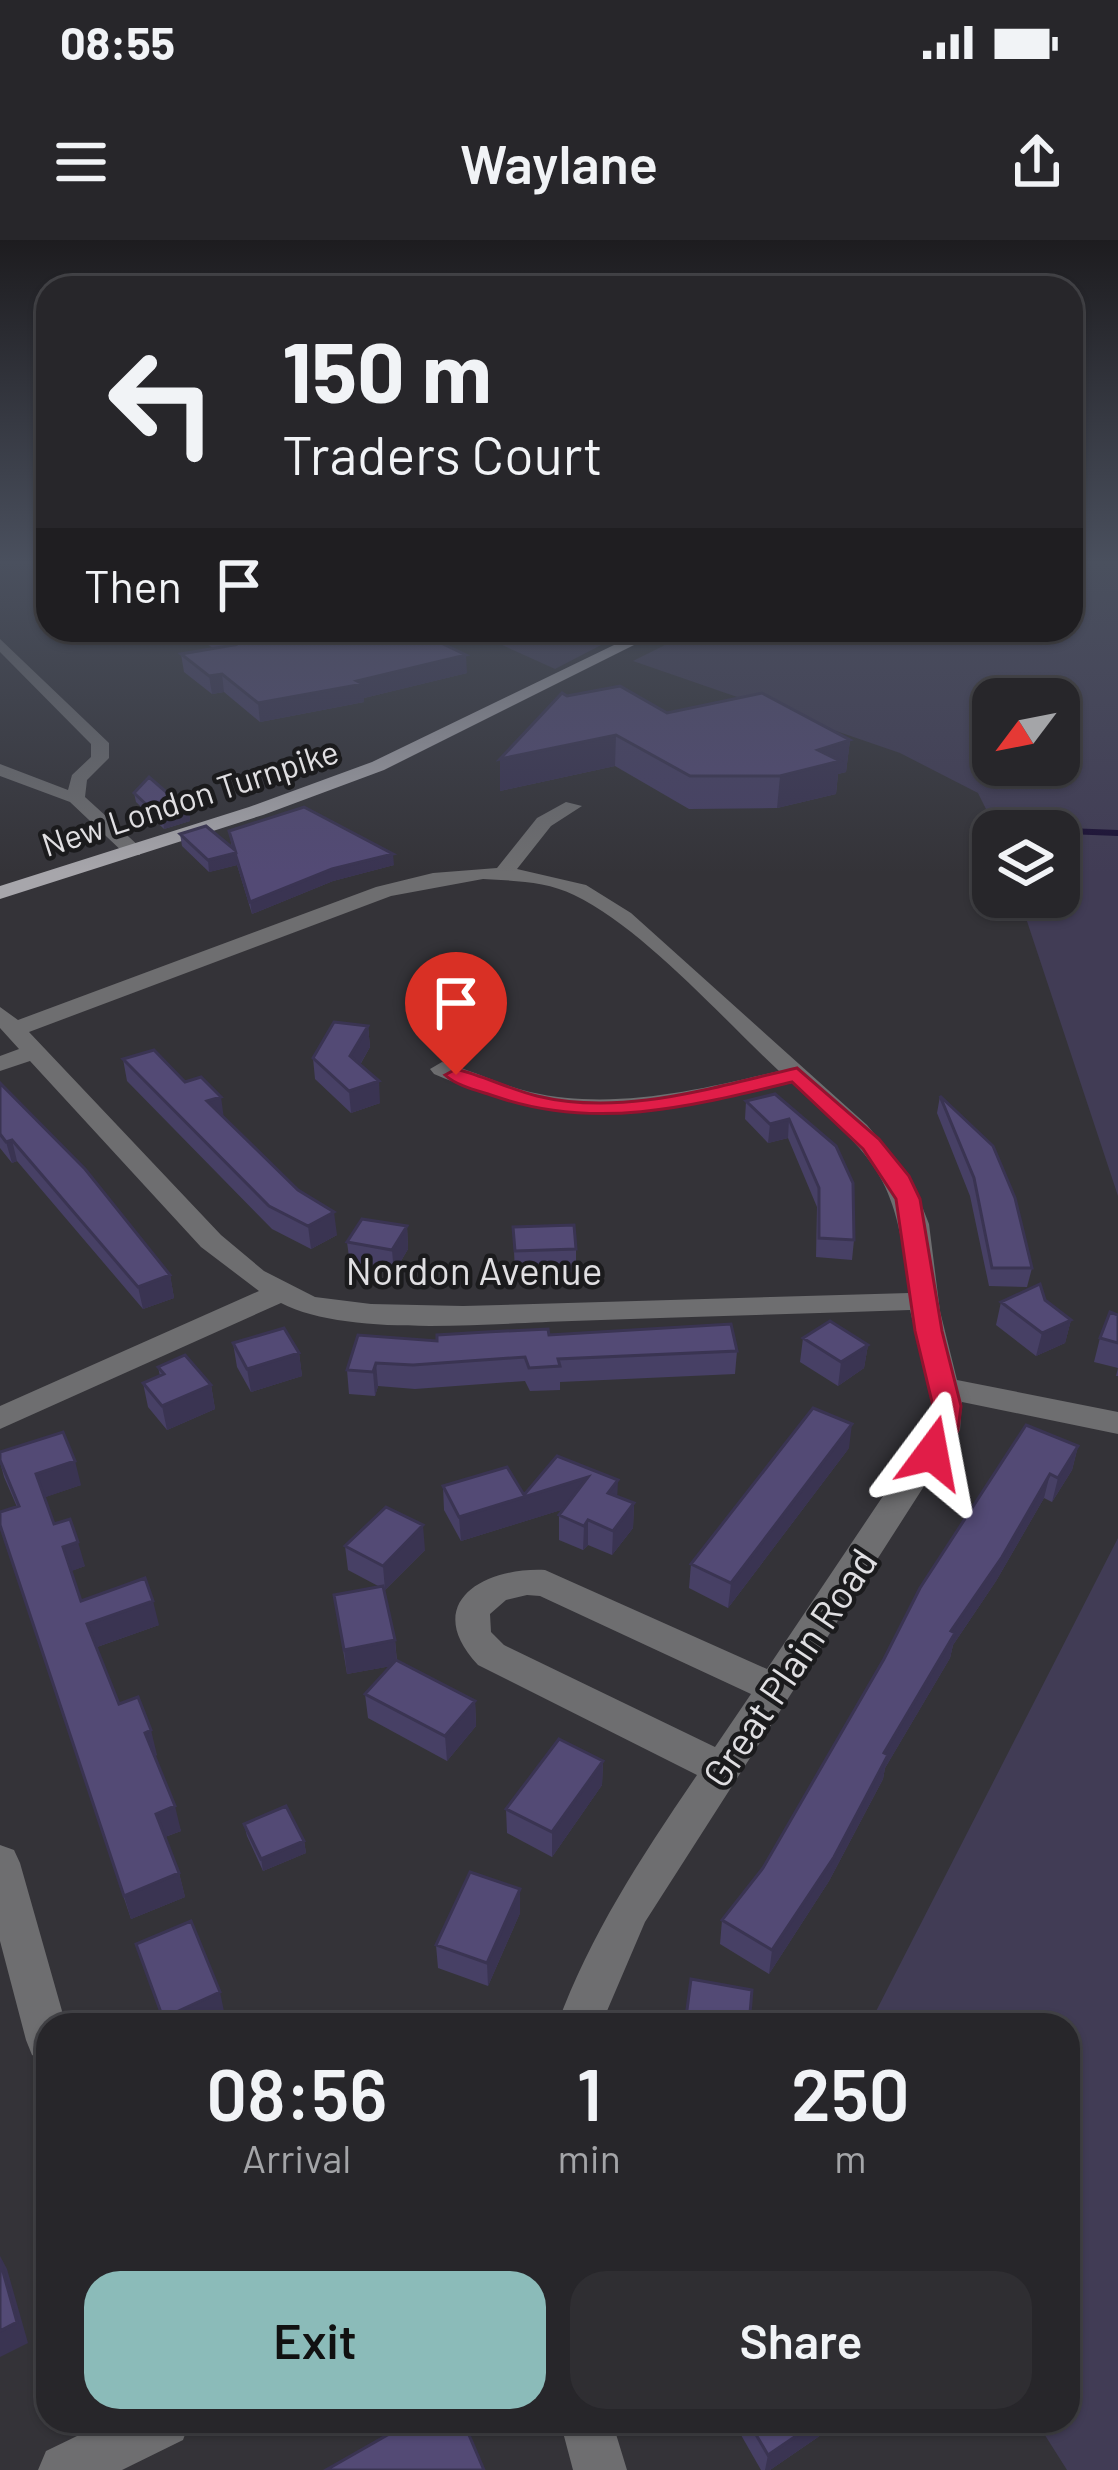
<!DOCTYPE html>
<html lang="en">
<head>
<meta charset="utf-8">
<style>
  :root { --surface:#27262a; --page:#2f2e32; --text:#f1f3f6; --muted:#a4a5a8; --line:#434347; --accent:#8bbbb9 }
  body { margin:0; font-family:Barlow,sans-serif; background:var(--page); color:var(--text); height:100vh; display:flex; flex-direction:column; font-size:45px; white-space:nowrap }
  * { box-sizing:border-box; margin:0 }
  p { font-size:39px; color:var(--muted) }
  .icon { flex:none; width:66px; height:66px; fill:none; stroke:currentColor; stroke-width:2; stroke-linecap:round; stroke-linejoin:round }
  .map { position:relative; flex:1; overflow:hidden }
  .details { position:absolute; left:36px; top:1773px; width:1044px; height:420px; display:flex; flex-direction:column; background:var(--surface); border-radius:36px; box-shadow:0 3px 9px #0004,0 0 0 3px var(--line) }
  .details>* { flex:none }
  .banner { position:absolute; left:36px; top:36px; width:1047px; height:366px; border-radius:36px; box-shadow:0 3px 9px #0004,0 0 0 3px var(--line); background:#27262a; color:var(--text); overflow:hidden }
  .needle { width:78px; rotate:238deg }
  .buttons { position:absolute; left:972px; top:438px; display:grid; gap:24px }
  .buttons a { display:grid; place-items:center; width:108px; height:108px; border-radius:24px; background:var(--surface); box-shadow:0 3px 9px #0004,0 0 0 3px var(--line); font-size:60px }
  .pin { position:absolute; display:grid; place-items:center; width:102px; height:102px; color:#fff; margin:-123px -51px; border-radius:50% 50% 50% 0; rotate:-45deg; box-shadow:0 0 12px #0007 }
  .pin .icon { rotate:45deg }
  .me { position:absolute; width:132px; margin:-66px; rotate:13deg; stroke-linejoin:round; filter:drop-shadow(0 0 9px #0008) }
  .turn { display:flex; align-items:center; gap:42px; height:252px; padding:0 48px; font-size:54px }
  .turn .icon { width:156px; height:156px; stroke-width:2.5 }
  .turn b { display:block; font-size:84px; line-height:102px }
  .then { display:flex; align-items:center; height:114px; padding:0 48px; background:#0003; gap:24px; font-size:45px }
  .eta { display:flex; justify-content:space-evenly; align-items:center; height:204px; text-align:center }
  .eta b { font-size:72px; font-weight:600; line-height:84px }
  .action { display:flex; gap:24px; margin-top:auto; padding:24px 48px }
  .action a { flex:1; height:138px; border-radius:36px; background:var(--accent); color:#111; font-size:48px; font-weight:600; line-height:138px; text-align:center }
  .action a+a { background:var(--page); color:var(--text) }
  .status { display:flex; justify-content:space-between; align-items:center; height:84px; padding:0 60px; background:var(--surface); direction:ltr }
  .status svg { height:33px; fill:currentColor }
  header { display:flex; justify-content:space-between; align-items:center; height:156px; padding:0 48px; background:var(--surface); font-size:54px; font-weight:600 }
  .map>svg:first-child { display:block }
  .green { fill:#413c55; fill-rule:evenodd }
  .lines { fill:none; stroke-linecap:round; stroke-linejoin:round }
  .stream { stroke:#1b1035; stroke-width:6 }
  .minor { fill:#6e6e70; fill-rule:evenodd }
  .major { fill:#a7a6ab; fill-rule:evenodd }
  .wall { fill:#474065 }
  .shaded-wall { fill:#3a3452 }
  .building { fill:#534a75; stroke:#3a3452; stroke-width:3 }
  .route { fill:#e11d48; stroke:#92132f; stroke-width:3 }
  .labels { text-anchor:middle; stroke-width:9; stroke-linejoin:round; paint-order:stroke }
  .far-street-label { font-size:33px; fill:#e0dfe2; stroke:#1b1b1d }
  .street-label { font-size:39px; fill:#e0dfe2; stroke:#1b1b1d }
</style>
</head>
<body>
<div class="status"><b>08:55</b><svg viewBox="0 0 49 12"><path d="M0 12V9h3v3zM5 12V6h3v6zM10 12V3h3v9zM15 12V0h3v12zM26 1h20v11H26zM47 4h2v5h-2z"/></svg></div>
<header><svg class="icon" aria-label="menu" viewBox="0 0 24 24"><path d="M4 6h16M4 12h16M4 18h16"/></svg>Waylane<svg class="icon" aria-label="share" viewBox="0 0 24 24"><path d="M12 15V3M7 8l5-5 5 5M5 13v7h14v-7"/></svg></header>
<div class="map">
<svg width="1118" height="2230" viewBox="0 0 1118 2230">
  <rect width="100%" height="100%" fill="#343338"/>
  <!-- green -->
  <path class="green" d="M1071 321H1118V956L1019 657H1059V591H997L978 553 900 513 633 421 695 390H1071ZM993 459H1059V525H993Z
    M469 390H630L555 429Z
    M1118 1298V2230H1067L1036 2181H1068V1785H869Z"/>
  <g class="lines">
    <!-- stream -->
    <path class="stream" d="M991 588 1118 593"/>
    <!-- minor -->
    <path class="minor" d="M0 399 109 503V518L87 540 85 557 140 607V615H126L70 562 0 536V524L68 550 72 535 91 517V504L0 412Z
      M566 562 582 566 551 586 517 629 586 645 631 673 867 885 910 936 929 984 940 1071 957 1140 1118 1172V1194L962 1162 960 1190 645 1682 601 1785H557C591 1693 642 1616 697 1535L478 1425C421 1364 482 1327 545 1330L767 1429 928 1189 932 1162 910 1070C797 1074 684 1077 572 1081 495 1083 348 1098 281 1063L0 1189V1166L259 1051 201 1007 30 821 0 831V816L19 809 0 788V767L18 780 376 647 433 633 497 628 537 578ZM483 639C514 641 546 641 574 655 644 689 721 777 779 831 699 850 613 871 530 852 500 845 472 830 442 822L430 829 434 834C569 891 654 876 792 843 877 921 896 934 909 1053L463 1066 371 1064 315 1057 264 1031 221 995 29 792 391 656ZM527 1355 540 1356 751 1454 715 1507 504 1405 491 1392 490 1374 506 1360Z
      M0 1605 14 1610 20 1623 66 1785H48V1821L32 1815 26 1800 0 1701Z
      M108 2181H190L183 2200 122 2230H38L46 2211Z
      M560 2181H612L627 2230H573Z"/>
    <!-- major -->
    <path class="major" d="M645 390H664L384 530 263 575 0 659V646L249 567 372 522Z"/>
  </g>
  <!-- wall -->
  <path class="wall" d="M185 390H397L467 433 364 458V462L260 482 224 452 212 454 184 432 181 414 213 408Z
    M567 456 667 473 850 500 846 532 838 534 836 554 777 568 689 569 615 526 500 551V519Z
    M134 553 189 572 190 581 164 589 136 562Z
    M229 591 394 625 333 641 252 674 237 625 209 632 182 606 180 594 232 608Z
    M368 786 370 807 360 825 380 863 351 873 315 839 313 818Z
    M123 819 185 842 224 878 337 995 311 1009 272 989 127 841Z
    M0 843 170 1035 174 1058 143 1069 17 921 12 923 0 908Z
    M775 854 854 1000 852 1020 816 1017 817 967 788 898 768 903 745 879 746 861Z
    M940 856 1032 1028 1027 1047 989 1046 970 956 937 873Z
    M407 986 408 1009 394 1033 350 1025 347 1002Z
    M513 987 576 1009V1032L515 1034Z
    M1045 1060 1071 1080 1065 1103 1036 1116 996 1085 1001 1062Z
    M1118 1075V1136H1116L1118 1128 1094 1122 1100 1098Z
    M549 1095 737 1111 735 1134 560 1142V1150L530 1151 525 1141 415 1149 378 1146 375 1156 349 1154 347 1130 437 1101Z
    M803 1098 868 1105 864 1128 838 1146 800 1122Z
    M233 1103 299 1113 302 1136 251 1152 237 1127Z
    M158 1127 211 1145 215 1169 167 1190 148 1167 143 1143 160 1136Z
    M1078 1206 1072 1230 1052 1262 1044 1258 996 1341 953 1405 950 1418 885 1528 883 1539 829 1641 769 1734 720 1704 722 1680 763 1628 884 1419 920 1348Z
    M849 1208 728 1368 689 1348 691 1324Z
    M0 1212 81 1245 45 1257 54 1284 85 1326 71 1331 81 1361 159 1385 97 1407 119 1464 157 1515 154 1516 181 1591 165 1597 179 1633 185 1657 131 1679 3 1297 17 1267 4 1237 0 1222Z
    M443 1246 524 1255 617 1256 634 1263 633 1288 612 1315 588 1305 583 1310 559 1300V1275L564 1269 461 1301 444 1270Z
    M345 1306 425 1310 385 1350 383 1349 395 1400 397 1421 475 1461 476 1486 447 1521 368 1478 365 1454 391 1426 347 1434 334 1355 380 1347 348 1330Z
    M603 1521 602 1545 552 1617 507 1593 506 1569Z
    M244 1584 304 1601 306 1613 263 1631 247 1596Z
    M520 1673 488 1746 438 1728 436 1705Z
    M733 2181H825L821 2195 770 2230H761Z"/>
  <!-- shaded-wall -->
  <path class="shaded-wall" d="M466 415 467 433 364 458V462L260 482 258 463Z
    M222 434 224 452 212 454 209 436Z
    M616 495 615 526 500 551V519Z
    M850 500 846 532 838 534 836 554 777 568 780 536 818 510Z
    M189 572 190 581 164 589 163 580Z
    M235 613 237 625 209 632 208 620Z
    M393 614 394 625 333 641 252 674 250 662 332 629Z
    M368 786 370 807 352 838 350 816Z
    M379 841 380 863 351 873 349 851Z
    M221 857 224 879 207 861Z
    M789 879 788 898 768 903 770 884Z
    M12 900 17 921 12 923 6 902Z
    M334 972 337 995 311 1009 308 986Z
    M407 986 408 1009 394 1033 392 1010Z
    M170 1035 174 1058 143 1069 138 1047Z
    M1071 1080 1065 1103 1036 1116 1042 1093Z
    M868 1105 864 1128 838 1146 841 1122Z
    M299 1113 302 1136 251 1152 247 1129Z
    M376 1123 378 1146 375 1156 373 1132Z
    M211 1145 215 1169 167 1190 162 1166Z
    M852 1184 849 1208 728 1368 731 1343Z
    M1078 1206 1072 1230 1052 1262 1058 1238Z
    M75 1221 81 1245 43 1258 36 1234Z
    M1050 1234 1044 1258 996 1341 953 1405 950 1418 885 1528 883 1539 829 1641 769 1734 772 1710 951 1391Z
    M588 1237 587 1262 461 1301 459 1277Z
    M618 1240 617 1264 608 1253Z
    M634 1263 633 1288 612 1315 613 1291Z
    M588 1280V1305L583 1310 584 1286Z
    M423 1285 425 1310 385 1350 383 1326Z
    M78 1302 85 1326 69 1332 63 1307Z
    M153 1361 159 1385 94 1408 87 1384Z
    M395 1400 397 1425 347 1434 344 1410Z
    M475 1461 476 1486 447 1521 445 1496Z
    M151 1490 157 1515 151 1517 145 1493Z
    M603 1521 602 1545 552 1617V1592Z
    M175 1566 181 1591 162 1598 156 1574Z
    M304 1601 306 1613 263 1631 261 1619Z
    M179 1633 185 1657 131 1679 124 1656Z
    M520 1649V1673L488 1746 487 1723Z
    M220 1752 225 1776 205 1785H165L163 1778Z
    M0 2016 7 2029 28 2103 0 2117Z
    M818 2181H825L821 2195 770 2230H765L768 2215Z"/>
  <!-- building -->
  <path class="building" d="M209 390H397L407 395 418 392 466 415 357 441 363 444 258 463 222 434 209 436 181 414 234 405Z
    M620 446 667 473 762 453 850 500 818 510 840 521 780 536H690L616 495 500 519 562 453 567 456Z
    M149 537 189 572 163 580 134 553Z
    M304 567 393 614 332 629 250 662 235 613 208 620 180 594 206 586 235 610 229 591Z
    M334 782 368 786 350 816 379 841 349 851 313 818Z
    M154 810 185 842 201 837 221 857 207 861 298 950 334 972 308 986 269 966 123 819Z
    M0 843 85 929 170 1035 138 1047 12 900 6 902 0 894Z
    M775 854 836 906 853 943 854 1000 819 998V948L789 879 770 884 746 861Z
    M940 856 993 906 1015 958 1032 1028H992L974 938Z
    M362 979 407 986 392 1010 347 1002Z
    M574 985 576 1009 515 1011 513 987Z
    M1040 1044 1045 1060 1071 1080 1042 1093 1001 1062Z
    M1110 1072 1118 1075V1103L1100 1098Z
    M830 1081 868 1105 841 1122 803 1098Z
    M731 1084 737 1111 558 1119 560 1126 529 1128 525 1117 413 1125 376 1123 373 1132 347 1130 358 1095 437 1101V1095L486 1092 548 1089 549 1095Z
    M284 1088 299 1113 247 1129 233 1103Z
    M185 1115 211 1145 162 1166 143 1143 164 1134 158 1127Z
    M813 1168 852 1184 731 1343 691 1324Z
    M1026 1185 1078 1206 1058 1238 1050 1234 1002 1317 951 1391 955 1393 884 1513 888 1515 834 1617 772 1710 722 1680 763 1628 884 1419 920 1348Z
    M63 1192 75 1221 36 1234 54 1284 70 1279 78 1302 63 1307 81 1361 145 1338 153 1361 87 1384 119 1464 138 1457 151 1490 145 1493 175 1566 156 1574 179 1633 124 1656 0 1285V1272L19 1266 0 1220V1212Z
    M557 1216 618 1240 608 1253 634 1263 613 1291 588 1280 584 1286 559 1275 588 1237 459 1277 443 1246 507 1227 524 1255Z
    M386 1267 423 1285 383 1326 345 1306Z
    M383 1346 395 1400 344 1410 334 1355Z
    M396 1420 475 1461 445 1496 365 1454Z
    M559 1499 603 1521 552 1592 506 1569Z
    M286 1566 304 1601 261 1619 244 1584Z
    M470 1632 520 1649 487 1723 436 1705Z
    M191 1681 220 1752 163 1778 136 1704Z
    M691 1739 752 1750 749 1785H685Z
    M0 2021 17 2082 0 2091Z
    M412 2181H463L484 2230H326Z
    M748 2181H818L768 2215Z"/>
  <!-- sky -->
  <linearGradient id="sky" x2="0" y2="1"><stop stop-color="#1d1c1f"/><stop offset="0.51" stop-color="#4a505e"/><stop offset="1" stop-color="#4a505e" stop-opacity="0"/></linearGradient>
  <rect width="1118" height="633" fill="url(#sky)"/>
  <!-- route -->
  <path class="route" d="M797 828 879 899 909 936 920 959 942 1091 961 1166 958 1190 943 1220 932 1223 918 1213 929 1190 933 1166 915 1091 896 959 863 909 792 842C693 866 597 891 497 857 480 851 458 847 445 835L456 829C484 836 509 849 537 856 623 877 713 847 797 828Z"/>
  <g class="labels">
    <!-- far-street labels -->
    <g class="far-street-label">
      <text transform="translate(190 558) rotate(-18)" y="12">New London Turnpike</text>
    </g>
    <!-- street labels -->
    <g class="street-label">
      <text x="474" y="1045">Nordon Avenue</text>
      <text transform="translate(790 1428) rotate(-56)" y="14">Great Plain Road</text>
    </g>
  </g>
</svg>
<div class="buttons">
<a><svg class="needle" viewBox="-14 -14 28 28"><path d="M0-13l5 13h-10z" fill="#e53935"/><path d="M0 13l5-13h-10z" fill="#a4a5a8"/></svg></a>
<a><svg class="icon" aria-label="layers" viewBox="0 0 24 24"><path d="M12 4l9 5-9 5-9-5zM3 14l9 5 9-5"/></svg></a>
</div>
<div class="pin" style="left:456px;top:835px;background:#d93025"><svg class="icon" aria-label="arrive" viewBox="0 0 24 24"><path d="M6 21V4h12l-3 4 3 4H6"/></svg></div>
<svg class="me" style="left:932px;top:1213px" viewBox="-20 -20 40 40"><path d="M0-17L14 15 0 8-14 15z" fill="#e11d48" stroke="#fff" stroke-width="4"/></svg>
<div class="banner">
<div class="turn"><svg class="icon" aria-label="left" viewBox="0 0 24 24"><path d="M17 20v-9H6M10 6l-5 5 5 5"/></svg><div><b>150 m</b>Traders Court</div></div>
<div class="then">Then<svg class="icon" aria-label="arrive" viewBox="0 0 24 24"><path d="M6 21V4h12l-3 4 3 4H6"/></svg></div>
</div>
<section class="details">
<div class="eta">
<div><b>08:56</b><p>Arrival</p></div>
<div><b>1</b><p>min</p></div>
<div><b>250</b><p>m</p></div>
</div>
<div class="action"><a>Exit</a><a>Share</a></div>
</section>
</div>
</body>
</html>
